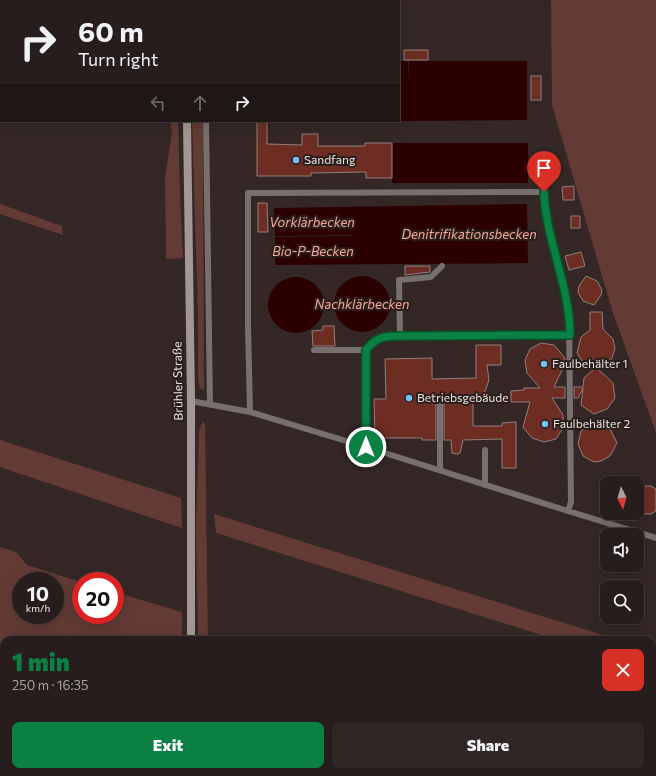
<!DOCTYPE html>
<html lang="en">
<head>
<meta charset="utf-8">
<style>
  :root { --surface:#271d1c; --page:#2f2625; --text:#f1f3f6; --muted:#a4a2a3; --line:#433b3b; --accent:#0b8043 }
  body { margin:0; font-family:Commissioner,sans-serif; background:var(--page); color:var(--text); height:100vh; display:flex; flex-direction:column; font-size:15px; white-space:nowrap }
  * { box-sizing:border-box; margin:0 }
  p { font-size:13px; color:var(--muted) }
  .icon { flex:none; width:22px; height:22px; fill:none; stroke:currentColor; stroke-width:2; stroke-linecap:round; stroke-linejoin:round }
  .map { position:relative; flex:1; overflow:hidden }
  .panel { position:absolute; left:0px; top:636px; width:656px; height:140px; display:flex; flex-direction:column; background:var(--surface); border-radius:12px 12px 0 0; box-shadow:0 4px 16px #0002,0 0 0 1px var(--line) }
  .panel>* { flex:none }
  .banner { position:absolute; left:0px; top:0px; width:400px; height:122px; box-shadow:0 4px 16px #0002,0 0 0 1px var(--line); background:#271d1c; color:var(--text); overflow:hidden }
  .needle { width:26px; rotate:175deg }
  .tools { position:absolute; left:600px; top:476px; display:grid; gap:8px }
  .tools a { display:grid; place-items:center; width:44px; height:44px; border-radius:8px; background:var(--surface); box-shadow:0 4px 16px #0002,0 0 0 1px var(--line); font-size:20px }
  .speed { position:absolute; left:12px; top:572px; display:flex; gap:8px; font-size:20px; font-weight:700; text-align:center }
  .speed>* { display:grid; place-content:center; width:52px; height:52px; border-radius:50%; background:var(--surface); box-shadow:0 4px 16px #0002,0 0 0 1px var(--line); line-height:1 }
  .speed small { font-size:10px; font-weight:400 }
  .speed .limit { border:6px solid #d22; background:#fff; color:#111 }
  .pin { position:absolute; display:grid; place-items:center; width:34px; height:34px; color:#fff; margin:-41px -17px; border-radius:50% 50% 50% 0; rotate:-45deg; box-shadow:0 0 4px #0007 }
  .pin .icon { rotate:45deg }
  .me { position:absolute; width:44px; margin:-22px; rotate:0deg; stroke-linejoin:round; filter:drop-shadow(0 0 3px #0008) }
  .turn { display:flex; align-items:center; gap:14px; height:84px; padding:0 12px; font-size:18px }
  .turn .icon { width:52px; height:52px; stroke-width:2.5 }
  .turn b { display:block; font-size:28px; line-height:34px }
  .lanes { display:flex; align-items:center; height:38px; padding:0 12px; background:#0003; justify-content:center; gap:20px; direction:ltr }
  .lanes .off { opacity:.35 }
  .round { display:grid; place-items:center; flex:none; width:42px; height:42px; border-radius:8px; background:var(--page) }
  .summary { display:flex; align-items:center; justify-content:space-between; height:68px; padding:0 12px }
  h1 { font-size:24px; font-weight:800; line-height:30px; color:var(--accent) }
  .cta { display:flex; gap:8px; margin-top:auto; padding:8px 12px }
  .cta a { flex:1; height:46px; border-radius:8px; background:var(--accent); color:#fff; font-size:16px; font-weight:800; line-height:46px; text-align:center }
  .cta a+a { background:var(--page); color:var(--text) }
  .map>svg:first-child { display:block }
  .green { fill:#623b34; fill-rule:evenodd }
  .water { fill:#2c0000 }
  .building { fill:#6d2d23; stroke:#90807d }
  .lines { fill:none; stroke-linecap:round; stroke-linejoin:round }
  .lane { stroke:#77706f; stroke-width:6 }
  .secondary { stroke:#a29795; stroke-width:8 }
  .route-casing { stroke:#07532c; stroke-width:10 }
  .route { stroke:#0b8043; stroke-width:7 }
  .poi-dot { fill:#74c0f6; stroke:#2a1e1b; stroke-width:1.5 }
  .labels { text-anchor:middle; stroke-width:4; stroke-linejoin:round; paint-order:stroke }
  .poi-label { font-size:12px; fill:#ede4e2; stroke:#2a1e1b; text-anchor:start }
  .street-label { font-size:12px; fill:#ede4e2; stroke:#2a1e1b }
  .water-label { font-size:13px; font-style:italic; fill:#f9a898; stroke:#2a1e1b }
</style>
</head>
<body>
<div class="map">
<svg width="656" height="776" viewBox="0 0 656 776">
  <rect width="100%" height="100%" fill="#342725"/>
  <!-- green -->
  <path class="green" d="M551 0H656V433L612 310 552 105Z
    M170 121H178L180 197 183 258 166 259 165 177 172 133Z
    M192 121H203L204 390 200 388 198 380V316Z
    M0 204 62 226 63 235 0 214Z
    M203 421 205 424 208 640H198L196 528 199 431Z
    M0 440 181 498 182 528 0 467Z
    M214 514 619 640H557L216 533Z
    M0 547 16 552 27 565 81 582V615H115V592L182 612V640H4V772H184V776H18L0 771ZM21 581H55V615H21Z
    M652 650 656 652V671L652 670Z"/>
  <!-- water -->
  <path class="water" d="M399 61H408L409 82V61H527V120L399 121V91H409H399Z
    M276 121H387L276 123Z
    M392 143H528V183H392Z
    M527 204 528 263 275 265V237L350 236V254V236L356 235 275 236 274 208Z
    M334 304a28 28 0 1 1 56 0a28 28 0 1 1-56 0Z
    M268 305a28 28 0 1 1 56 0a28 28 0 1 1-56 0Z"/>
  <!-- building -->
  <path class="building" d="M404 50H428V60H404Z
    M531 76H541V100H531Z
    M257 121H267V144L302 145V134H318V146H365V143H392V178H366V172L311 173V176H257Z
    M574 186V200H563L562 187Z
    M258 203H267L268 232H258Z
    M571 216H580V228H571Z
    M581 252 585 266 569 270 565 256Z
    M405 266H430V272L405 275Z
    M586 276 597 281 602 290 601 295 594 305 583 301 578 292 579 286Z
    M590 312H602L603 329 613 339 615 348 612 358 599 370 613 383 615 398 607 409 594 414 581 405 583 388 578 398H574V387H583L584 378 593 370 582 361 577 353 581 337 590 330Z
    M323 326H334L335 346H313L312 331 323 330Z
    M541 343 554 345 565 358 563 368 554 387H565V398H552L563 415V428L556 439 544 442 532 438 523 427 530 402H511V391L524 390V388H540L527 373 525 360 530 349Z
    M476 345H501V365H487L489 380 483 397H473V426H502V423L516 422V468H502V439L463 440 460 453 457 454 452 453 451 440H444V404L440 400H437L436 404V440H422V438H375L374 399H386L385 359 432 358V379L476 378Z
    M598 421 610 429 617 443 610 456 601 461 594 462 583 456 578 444 581 431 586 427Z
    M643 486H651L656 489V511L651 514H643L637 510V489Z"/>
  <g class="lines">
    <!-- lane -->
    <path class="lane" d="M206 1V0
      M206 121 210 404
      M400 336 399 280 431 277 442 266
      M314 350H365
      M191 401 250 412 366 447 568 511 571 502 569 315 545 210 544 192 248 193V325L250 412
      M440 404V470
      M366 447 365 350 373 341 382 336 569 335
      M485 485V450
      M568 511 656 538"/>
    <!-- secondary -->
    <path class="secondary" d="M186 0V1
      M187 121 191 401V640
      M194 772V776"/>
  </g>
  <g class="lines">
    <defs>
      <path id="route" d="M366 447V350C376 337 384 336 400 336L570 335C570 286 546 241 544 192"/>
    </defs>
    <!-- route casing -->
    <use href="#route" class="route-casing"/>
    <!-- route -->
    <use href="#route" class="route"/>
  </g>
  <!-- markers -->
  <g class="poi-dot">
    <circle cx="296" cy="160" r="4"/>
    <circle cx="544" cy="364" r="4"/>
    <circle cx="409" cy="398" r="4"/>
    <circle cx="545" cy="424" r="4"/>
  </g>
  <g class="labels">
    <!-- poi labels -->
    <g class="poi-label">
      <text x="304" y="164">Sandfang</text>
      <text x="552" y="368">Faulbehälter 1</text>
      <text x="417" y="402">Betriebsgebäude</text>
      <text x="553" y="428">Faulbehälter 2</text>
    </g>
    <!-- street labels -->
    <g class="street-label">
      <text transform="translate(178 381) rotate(-91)" y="4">Brühler Straße</text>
    </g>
    <!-- water labels -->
    <g class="water-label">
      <text x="312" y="227">Vorklärbecken</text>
      <text x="469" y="239">Denitrifikationsbecken</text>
      <text x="313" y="256">Bio-P-Becken</text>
      <text x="362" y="309">Nachklärbecken</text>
    </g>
  </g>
</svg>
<div class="tools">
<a><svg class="needle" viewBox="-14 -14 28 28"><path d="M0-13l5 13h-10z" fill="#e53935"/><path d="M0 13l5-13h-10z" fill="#a4a2a3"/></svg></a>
<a><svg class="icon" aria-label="sound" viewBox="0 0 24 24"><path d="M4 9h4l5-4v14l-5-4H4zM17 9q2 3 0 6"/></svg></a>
<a><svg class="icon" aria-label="search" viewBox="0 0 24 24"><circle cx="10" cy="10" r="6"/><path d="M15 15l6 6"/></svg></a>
</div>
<div class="speed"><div>10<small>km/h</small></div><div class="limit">20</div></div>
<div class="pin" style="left:544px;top:192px;background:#d93025"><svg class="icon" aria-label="arrive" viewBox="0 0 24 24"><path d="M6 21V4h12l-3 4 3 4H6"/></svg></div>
<svg class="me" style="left:366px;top:447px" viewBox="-20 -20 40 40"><circle r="17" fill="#0b8043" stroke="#fff" stroke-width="3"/><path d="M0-11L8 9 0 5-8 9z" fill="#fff"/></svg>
<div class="banner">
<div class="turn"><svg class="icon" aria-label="right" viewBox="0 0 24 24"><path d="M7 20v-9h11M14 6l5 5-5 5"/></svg><div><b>60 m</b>Turn right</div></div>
<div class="lanes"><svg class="icon off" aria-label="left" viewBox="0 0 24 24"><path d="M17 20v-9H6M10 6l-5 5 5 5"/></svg><svg class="icon off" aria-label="ahead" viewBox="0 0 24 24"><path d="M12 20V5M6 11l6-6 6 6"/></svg><svg class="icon" aria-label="right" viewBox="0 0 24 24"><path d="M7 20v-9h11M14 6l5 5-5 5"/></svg></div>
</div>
<section class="panel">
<div class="summary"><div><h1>1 min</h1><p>250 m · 16:35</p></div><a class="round" style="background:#d93025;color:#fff"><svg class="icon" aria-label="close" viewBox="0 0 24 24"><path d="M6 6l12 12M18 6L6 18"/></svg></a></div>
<div class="cta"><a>Exit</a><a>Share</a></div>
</section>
</div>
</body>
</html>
